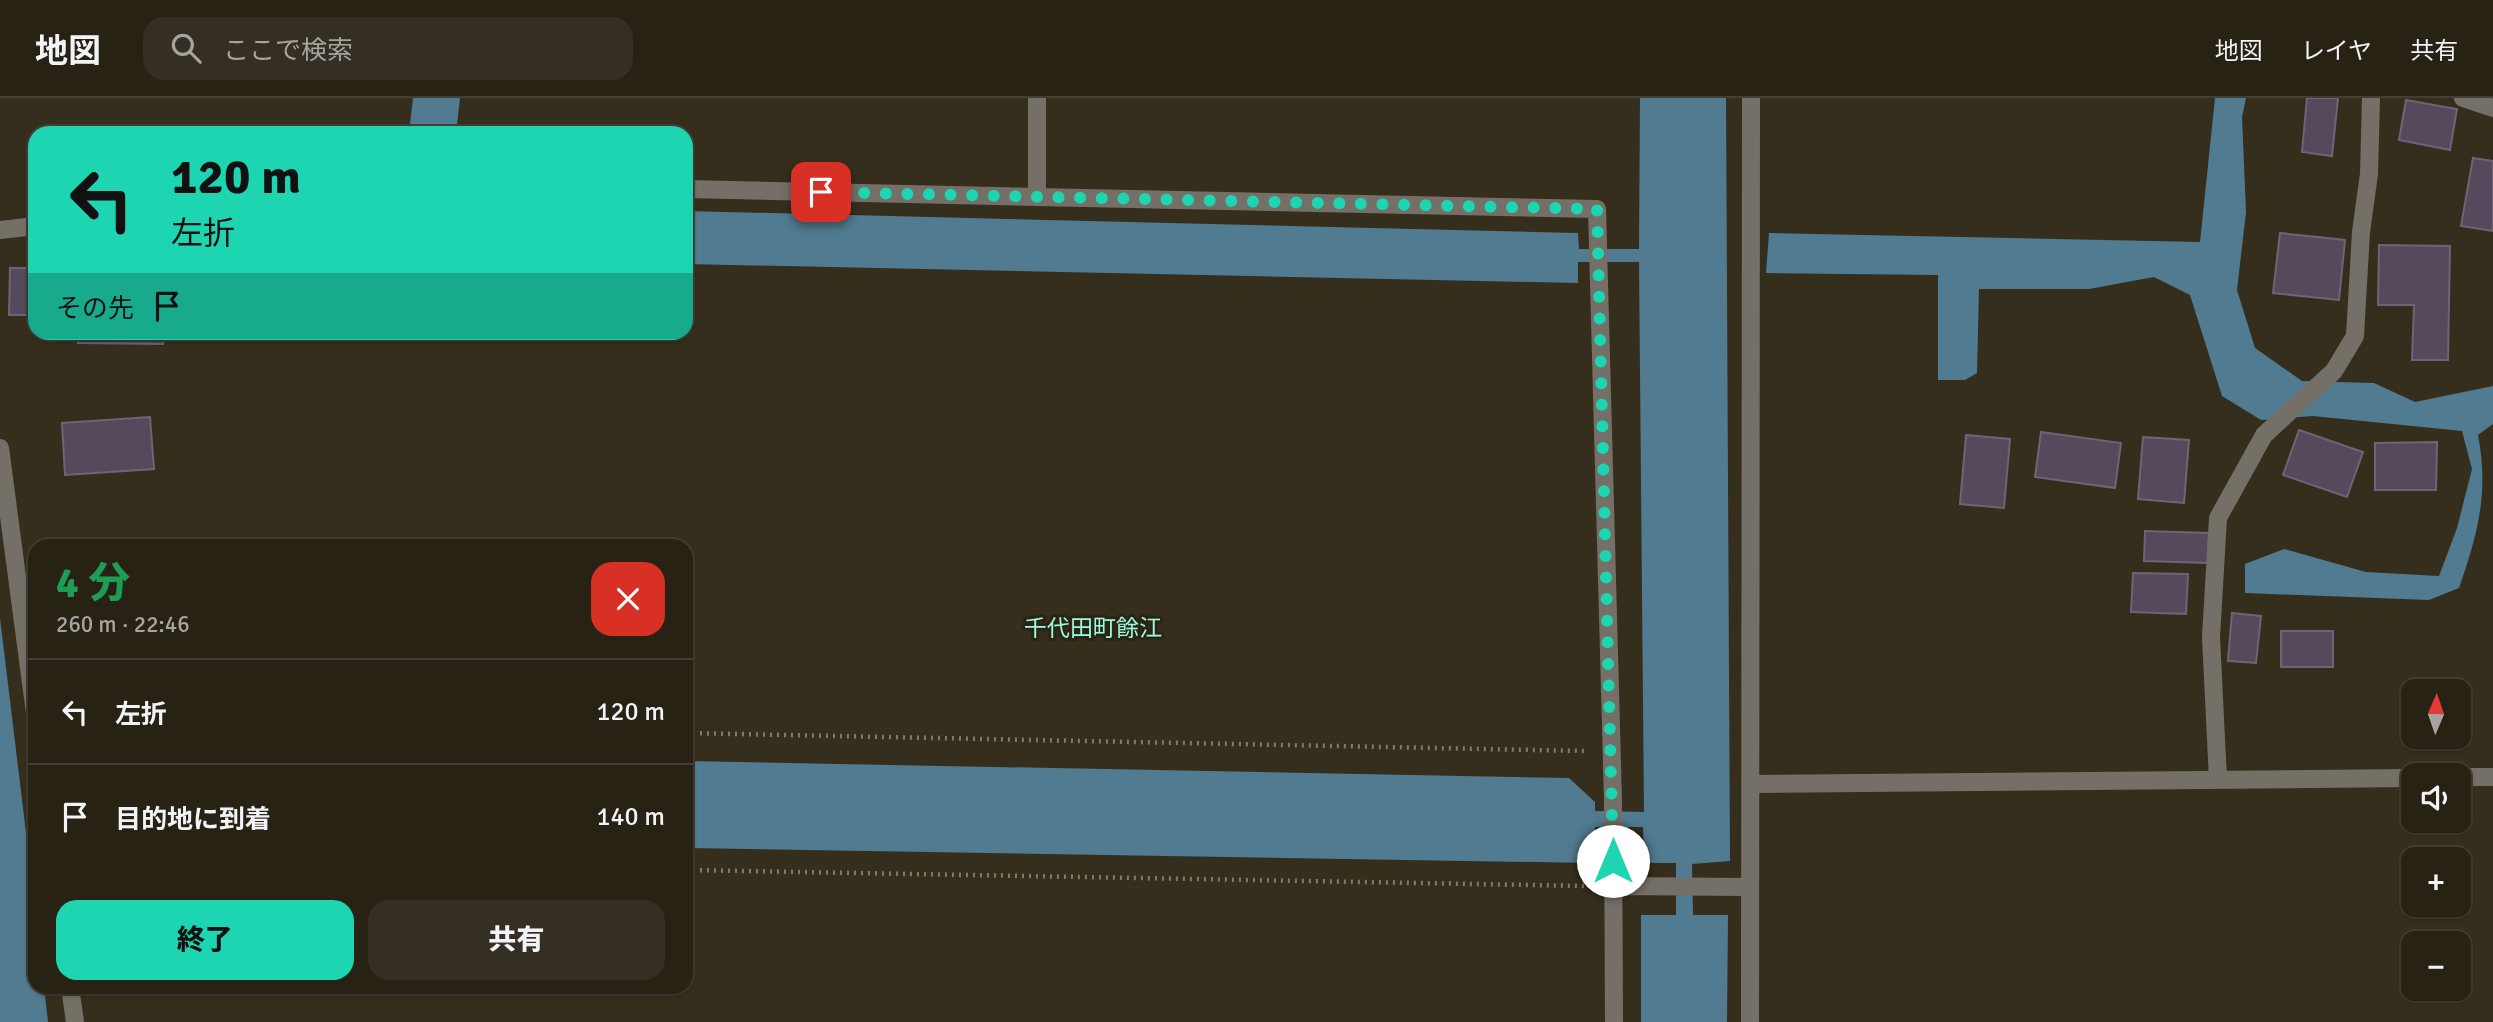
<!DOCTYPE html>
<html lang="ja">
<head>
<meta charset="utf-8">
<style>
  :root { --surface:#282215; --page:#342f22; --text:#f1f3f6; --muted:#a5a4a0; --line:#443f34; --accent:#1dd5b1 }
  body { margin:0; font-family:Signika,"Noto Sans JP",sans-serif; background:var(--page); color:var(--text); height:100vh; display:flex; flex-direction:column; font-size:26px; white-space:nowrap }
  * { box-sizing:border-box; margin:0 }
  p { font-size:23px; color:var(--muted) }
  .icon { flex:none; width:38px; height:38px; fill:none; stroke:currentColor; stroke-width:2; stroke-linecap:round; stroke-linejoin:round }
  .map { position:relative; flex:1; overflow:hidden }
  .details { position:absolute; left:28px; top:441px; width:665px; height:455px; display:flex; flex-direction:column; background:var(--surface); border-radius:21px; box-shadow:0 2px 5px #0004,0 0 0 2px var(--line) }
  .details>* { flex:none }
  .top-card { position:absolute; left:28px; top:28px; width:665px; height:214px; border-radius:21px; box-shadow:0 2px 5px #0004,0 0 0 2px var(--line); background:#1dd5b1; color:#111; overflow:hidden }
  .needle { width:46px; rotate:2deg }
  .fabs { position:absolute; left:2401px; top:581px; display:grid; gap:14px }
  .fabs a { display:grid; place-items:center; width:70px; height:70px; border-radius:14px; background:var(--surface); box-shadow:0 2px 5px #0004,0 0 0 2px var(--line); font-size:35px }
  .pin { position:absolute; display:grid; place-items:center; width:60px; height:60px; color:#fff; margin:-30px; border-radius:14px; box-shadow:0 4px 10px #0006 }
  .me { position:absolute; width:77px; margin:-38px; rotate:0deg; stroke-linejoin:round; filter:drop-shadow(0 0 5px #0008) }
  .turn { display:flex; align-items:center; gap:24px; height:147px; padding:0 28px; font-size:32px }
  .turn .icon { width:91px; height:91px; stroke-width:2.5 }
  .turn b { display:block; font-size:49px; line-height:60px }
  .then { display:flex; align-items:center; height:66px; padding:0 28px; background:#0003; gap:14px; font-size:26px }
  .round { display:grid; place-items:center; flex:none; width:74px; height:74px; border-radius:21px; background:var(--page) }
  .head { display:flex; align-items:center; justify-content:space-between; height:119px; padding:0 28px }
  h1 { font-size:42px; font-weight:800; line-height:52px; color:#1e9e55 }
  .button { display:flex; gap:14px; margin-top:auto; padding:14px 28px }
  .button a { flex:1; height:80px; border-radius:21px; background:var(--accent); color:#111; font-size:28px; font-weight:800; line-height:80px; text-align:center }
  .button a+a { background:var(--page); color:var(--text) }
  ul { padding:0; list-style:none }
  li { display:flex; align-items:center; gap:21px; height:105px; padding:0 28px; border-top:2px solid var(--line) }
  li div { flex:1 }
  li b { display:block; font-size:26px }
  li em { font-style:normal }
  header { display:flex; align-items:center; gap:42px; box-sizing:border-box; height:98px; padding:0 35px; background:var(--surface); border-bottom:2px solid var(--line) }
  header strong { font-size:33px }
  nav { display:flex; gap:38px; margin-inline-start:auto; font-size:24px }
  .search { width:490px; height:63px; background:var(--page); display:flex; align-items:center; gap:18px; box-sizing:border-box; padding:0 24px; border-radius:21px; color:var(--muted); font-size:26px }
  .map>svg:first-child { display:block }
  .water { fill:#517b90 }
  .building { fill:#544a5c; stroke:#6e6477; stroke-width:2 }
  .lines { fill:none; stroke-linecap:round; stroke-linejoin:round }
  .path { stroke:#827b6c; stroke-width:4.5; stroke-dasharray:2 5; stroke-linecap:butt }
  .minor { stroke:#757067; stroke-width:18 }
  .route { stroke:#1dd5b1; stroke-width:12; stroke-dasharray:0 21.6 }
  .labels { text-anchor:middle; stroke-width:6; stroke-linejoin:round; paint-order:stroke }
  .quarter-label { font-size:23px; fill:#9afbe0; stroke:#2c2412 }
</style>
</head>
<body>
<header>
<strong>地図</strong>
<div class="search"><svg class="icon" aria-label="search" viewBox="0 0 24 24"><circle cx="10" cy="10" r="6"/><path d="M15 15l6 6"/></svg>ここで検索</div>
<nav><a>地図</a><a>レイヤ</a><a>共有</a></nav>
</header>
<div class="map">
<svg width="2493" height="924" viewBox="0 0 2493 924">
  <rect width="100%" height="100%" fill="#362e1c"/>
  <!-- water -->
  <path class="water" d="M413 0H460L456 35H409Z
    M1640 0H1726L1730 763 1692 766 1693 817H1728L1727 924H1641V817H1676V765H1644L1643 729H1595L1594 765 686 750V663L1569 680 1595 704V713L1644 714 1639 164H1578V185L686 166V113L1578 135 1579 151H1639Z
    M2215 0H2246L2242 19 2246 114 2237 192 2255 250 2302 283 2374 285 2415 304 2493 288V326L2478 337C2489 395 2478 435 2459 490L2429 502 2245 495V466L2284 451 2366 474 2439 478 2457 430 2472 371 2462 333 2313 318 2261 322 2222 298 2190 197 2154 179 2089 191H1979L1977 275 1965 282H1938V177L1766 175 1769 135 2200 144Z
    M0 520 35 809V889H44L48 924H0Z"/>
  <!-- building -->
  <path class="building" d="M2307 0H2338L2332 58 2302 54Z
    M2406 2 2457 11 2450 52 2399 42Z
    M2473 60 2493 63V133L2461 128Z
    M2280 135 2345 142 2339 202 2273 195Z
    M2379 147 2450 148 2448 262H2412L2414 207H2378Z
    M10 170H35V217H9Z
    M78 234H163V246L78 245Z
    M150 319 154 371 65 377 62 325Z
    M2299 332 2363 354 2347 399 2283 377Z
    M2041 334 2121 345 2115 390 2035 379Z
    M1966 337 2010 341 2004 410 1960 406Z
    M2143 339 2189 342 2184 405 2138 401Z
    M2437 344 2436 392H2375V345Z
    M2145 433 2209 435 2208 465 2144 463Z
    M2133 475 2188 476 2186 516 2131 514Z
    M2232 515 2261 518 2256 565 2228 563Z
    M2281 533H2333V569H2281Z"/>
  <g class="lines">
    <!-- path -->
    <path class="path" d="M686 635 1584 653
      M686 772 1588 788"/>
    <!-- minor -->
    <path class="minor" d="M1037 0V99L1597 111 1613 703 1614 924
      M2463 0 2493 10
      M686 91 1037 99
      M0 132 35 128
      M0 350 35 615
      M2459 679H2493
      M2218 682 2211 539 2218 420 2264 337 2334 273 2355 238 2361 134 2369 76 2371 0
      M1752 686 2413 680
      M1613 788 1748 789
      M70 889 75 924
      M1750 924 1751 0"/>
  </g>
  <g class="lines">
    <!-- route -->
    <path class="route" d="M821 94 1597 111 1613 763"/>
  </g>
  <g class="labels">
    <!-- quarter labels -->
    <g class="quarter-label">
      <text x="1093" y="538">千代田町餘江</text>
    </g>
  </g>
</svg>
<div class="fabs">
<a><svg class="needle" viewBox="-14 -14 28 28"><path d="M0-13l5 13h-10z" fill="#e53935"/><path d="M0 13l5-13h-10z" fill="#a5a4a0"/></svg></a>
<a><svg class="icon" aria-label="sound" viewBox="0 0 24 24"><path d="M4 9h4l5-4v14l-5-4H4zM17 9q2 3 0 6"/></svg></a>
<a>+</a>
<a>−</a>
</div>
<div class="pin" style="left:821px;top:94px;background:#d93025"><svg class="icon" aria-label="arrive" viewBox="0 0 24 24"><path d="M6 21V4h12l-3 4 3 4H6"/></svg></div>
<svg class="me" style="left:1613px;top:763px" viewBox="-20 -20 40 40"><circle r="19" fill="#fff"/><path d="M0-13L10 11 0 6-10 11z" fill="#1dd5b1"/></svg>
<div class="top-card">
<div class="turn"><svg class="icon" aria-label="left" viewBox="0 0 24 24"><path d="M17 20v-9H6M10 6l-5 5 5 5"/></svg><div><b>120 m</b>左折</div></div>
<div class="then">その先<svg class="icon" aria-label="arrive" viewBox="0 0 24 24"><path d="M6 21V4h12l-3 4 3 4H6"/></svg></div>
</div>
<section class="details">
<div class="head"><div><h1>4 分</h1><p>260 m · 22:46</p></div><a class="round" style="background:#d93025;color:#fff"><svg class="icon" aria-label="close" viewBox="0 0 24 24"><path d="M6 6l12 12M18 6L6 18"/></svg></a></div>
<ul>
<li><svg class="icon" aria-label="left" viewBox="0 0 24 24"><path d="M17 20v-9H6M10 6l-5 5 5 5"/></svg><div><b>左折</b></div><em>120 m</em></li>
<li><svg class="icon" aria-label="arrive" viewBox="0 0 24 24"><path d="M6 21V4h12l-3 4 3 4H6"/></svg><div><b>目的地に到着</b></div><em>140 m</em></li>
</ul>
<div class="button"><a>終了</a><a>共有</a></div>
</section>
</div>
</body>
</html>
